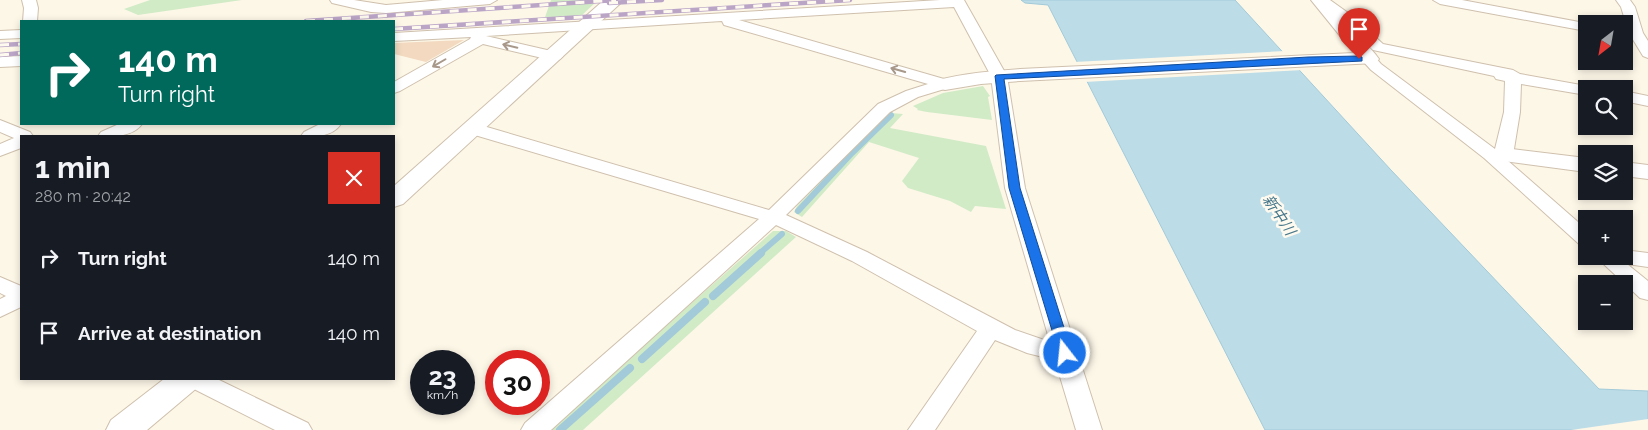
<!DOCTYPE html>
<html lang="en">
<head>
<meta charset="utf-8">
<style>
  :root { --surface:#171b24; --page:#20242c; --text:#f1f3f6; --muted:#9ea1a6 }
  body { margin:0; font-family:Raleway,"Noto Sans JP",sans-serif; background:var(--page); color:var(--text); height:100vh; display:flex; flex-direction:column; font-size:19px; white-space:nowrap }
  * { box-sizing:border-box; margin:0 }
  p { font-size:16px; color:var(--muted) }
  .icon { flex:none; width:28px; height:28px; fill:none; stroke:currentColor; stroke-width:2; stroke-linecap:round; stroke-linejoin:round }
  .map { position:relative; flex:1; overflow:hidden }
  .panel { position:absolute; left:20px; top:135px; width:375px; height:245px; display:flex; flex-direction:column; background:var(--surface); border-radius:0px; box-shadow:0 2px 8px #0003 }
  .panel>* { flex:none }
  .banner { position:absolute; left:20px; top:20px; width:375px; height:105px; border-radius:0px; box-shadow:0 2px 8px #0003; background:#00695c; color:#fff; overflow:hidden }
  .needle { width:32px; rotate:211deg }
  .controls { position:absolute; left:1578px; top:15px; display:grid; gap:10px }
  .controls a { display:grid; place-items:center; width:55px; height:55px; border-radius:0px; background:var(--surface); box-shadow:0 2px 8px #0003; font-size:25px }
  .speed { position:absolute; left:410px; top:350px; display:flex; gap:10px; font-size:25px; font-weight:700; text-align:center }
  .speed>* { display:grid; place-content:center; width:65px; height:65px; border-radius:50%; background:var(--surface); box-shadow:0 2px 8px #0003; line-height:1 }
  .speed small { font-size:12px; font-weight:400 }
  .speed .limit { border:8px solid #d22; background:#fff; color:#111 }
  .pin { position:absolute; display:grid; place-items:center; width:42px; height:42px; color:#fff; margin:-51px -21px; border-radius:50% 50% 50% 0; rotate:-45deg; box-shadow:0 0 5px #0007 }
  .pin .icon { rotate:45deg }
  .me { position:absolute; width:55px; margin:-28px; rotate:344deg; stroke-linejoin:round; filter:drop-shadow(0 0 4px #0008) }
  .turn { display:flex; align-items:center; gap:18px; height:105px; padding:0 15px; font-size:22px }
  .turn .icon { width:65px; height:65px; stroke-width:2.5 }
  .turn b { display:block; font-size:35px; line-height:42px }
  .round { display:grid; place-items:center; flex:none; width:52px; height:52px; border-radius:0px; background:var(--page) }
  .overview { display:flex; align-items:center; justify-content:space-between; height:85px; padding:0 15px }
  h1 { font-size:30px; font-weight:700; line-height:38px }
  ul { padding:0; list-style:none }
  li { display:flex; align-items:center; gap:15px; height:75px; padding:0 15px }
  li div { flex:1 }
  li b { display:block; font-size:19px }
  li em { font-style:normal }
  .map>svg:first-child { display:block }
  .green { fill:#d1ebc6 }
  .water { fill:#bcdce7; stroke:#a2cad9 }
  .pier { fill:#fdf7e8 }
  .lines { fill:none; stroke-linecap:round; stroke-linejoin:round }
  .stream-far1 { stroke:#a2cad9; stroke-width:6 }
  .stream { stroke:#a2cad9; stroke-width:8 }
  .building { fill:#f2d9c0 }
  .minor-casing { stroke:#cfc0ad; stroke-width:2 }
  .tertiary-casing { stroke:#cfc0ad; stroke-width:2 }
  .minor { fill:#fff; fill-rule:evenodd }
  .tertiary { fill:#fff; fill-rule:evenodd }
  .rail-casing { stroke:#bba5c7; stroke-width:4.5 }
  .rail { stroke:#fffaef; stroke-width:3; stroke-dasharray:9; stroke-linecap:butt }
  .oneway { stroke:#a7988a }
  .route { fill:#1a73e8; stroke:#114b97 }
  .labels { text-anchor:middle; stroke-width:5; stroke-linejoin:round; paint-order:stroke }
  .water-label { font-size:15px; font-style:italic; fill:#45778b; stroke:#fffaef }
</style>
</head>
<body>
<div class="map">
<svg width="1648" height="430" viewBox="0 0 1648 430">
  <rect width="100%" height="100%" fill="#fdf7e8"/>
  <!-- green -->
  <path class="green" d="M150 0H242L138 15 124 9Z
    M551 0H598L578 19 544 20Z
    M983 86 990 96 988 97 992 120 927 112 917 110 918 109 913 106 943 93Z
    M891 113 903 114 890 128 986 146 1006 209 975 206 971 212 950 201 908 188 902 181 919 158 869 142 802 217 794 212 797 206 886 115Z
    M773 231H786L796 237 583 430H548Z"/>
  <!-- water -->
  <path class="water" d="M1021 0H1235L1391 170 1599 389 1648 391V430H1265L1048 5 1025 3Z"/>
  <!-- pier -->
  <path class="pier" d="M1285 51 1303 70 1084 82 1074 62Z
    M1648 419V430H1571Z"/>
  <g class="lines">
    <!-- stream-far1 -->
    <path class="stream-far1" d="M798 211 852 153 891 115
      M759 254 782 234"/>
    <!-- stream -->
    <path class="stream" d="M713 296 761 253
      M642 359 705 302
      M560 430 630 368"/>
  </g>
  <!-- building -->
  <path class="building" d="M464 40 426 62 394 54V43Z"/>
  <g class="lines">
    <defs>
      <path id="minor" d="M22 0H36L38 8 37 21H23L24 8Z
        M330 0H354L386 5 443 0H497L490 4 386 13 371 12 332 3Z
        M940 0H964L1007 76 1025 188 1102 430H1076L1055 360 1027 353 995 340 935 430H908L977 331 852 261 776 225 551 430H521L525 423 759 219 468 133 465 129 468 125 474 124 480 125 769 210 878 104 906 91 928 84 724 25 722 21 486 36 560 53 563 56 560 59 555 61 483 44 400 91 394 93V82L470 39 471 37 394 41V33ZM954 7 991 76 1005 188 1050 342 1015 330 867 252 786 215 890 112 918 97 951 87 953 84 951 81 739 20Z
        M1314 0H1330L1351 15 1383 44 1513 70 1520 74 1592 87 1593 89H1586V95L1521 84 1520 112 1513 155 1507 160 1586 229V246L1579 244 1484 158 1371 70 1361 59 1364 56H1374L1381 64 1495 149 1504 112 1505 81 1496 79 1494 76 1373 50 1341 21Z
        M1433 0H1462L1590 24H1586V31L1440 4Z
        M1616 0H1630L1635 7 1643 33 1648 41V58L1643 56 1629 33 1621 7Z
        M21 30V38L0 39V31Z
        M21 56V66L0 67V57Z
        M1624 91 1648 96V106L1624 101Z
        M0 120 30 132 33 136H21V148L0 156V144L14 138 0 132Z
        M119 124H142C133 137 112 137 98 136L101 132Z
        M320 124H341C332 137 315 137 301 136L304 132Z
        M1624 250 1648 253V267L1627 264 1648 281V300L1640 298 1595 256H1624Z
        M0 277 21 286V307L0 317V299L6 296 0 293Z
        M183 379H217L308 423 312 430H275L186 385Z"/>
      <path id="tertiary" d="M604 0H624L403 204 394 207V186Z
        M1311 0H1329L1376 55 1379 59 1376 63 1020 81 981 84 945 90 938 88 934 84 938 80C965 73 992 71 1020 69L1354 53Z
        M1504 148 1586 158V172L1496 160 1492 155 1496 150Z
        M1624 162 1648 165V179L1624 176Z
        M164 379H202L198 387 147 430H106L111 420Z"/>
    </defs>
    <!-- minor casing -->
    <use href="#minor" class="minor-casing"/>
    <!-- tertiary casing -->
    <use href="#tertiary" class="tertiary-casing"/>
    <!-- minor -->
    <use href="#minor" class="minor"/>
    <!-- tertiary -->
    <use href="#tertiary" class="tertiary"/>
    <defs>
      <path id="rail" d="M609 3 662 0
        M306 21 616 0
        M394 29 850 0
        M0 45 21 44
        M0 55 21 53"/>
    </defs>
    <!-- rail casing -->
    <use href="#rail" class="rail-casing"/>
    <!-- rail -->
    <use href="#rail" class="rail"/>
  </g>
  <!-- one-way arrows -->
  <defs><path id="oneway-shaft" d="M-6 0H5M1.5-3L5.5 0L1.5 3" fill="none" stroke-width="1.6" stroke-linecap="round" stroke-linejoin="round" transform="scale(1.25)"/></defs>
  <g class="oneway">
    <use href="#oneway-shaft" transform="translate(510 46) rotate(-167)"/>
    <use href="#oneway-shaft" transform="translate(439 63) rotate(150)"/>
    <use href="#oneway-shaft" transform="translate(898 70) rotate(-164)"/>
  </g>
  <!-- route -->
  <path class="route" d="M1359 56 1362 57V61L1004 79 1020 188 1072 353 1070 357H1060L1009 188 995 76 996 75 1308 57Z"/>
  <g class="labels">
    <!-- water labels -->
    <g class="water-label">
      <text transform="translate(1279 215) rotate(56)" y="5">新中川</text>
    </g>
  </g>
</svg>
<div class="controls">
<a><svg class="needle" viewBox="-14 -14 28 28"><path d="M0-13l5 13h-10z" fill="#e53935"/><path d="M0 13l5-13h-10z" fill="#9ea1a6"/></svg></a>
<a><svg class="icon" aria-label="search" viewBox="0 0 24 24"><circle cx="10" cy="10" r="6"/><path d="M15 15l6 6"/></svg></a>
<a><svg class="icon" aria-label="layers" viewBox="0 0 24 24"><path d="M12 4l9 5-9 5-9-5zM3 14l9 5 9-5"/></svg></a>
<a>+</a>
<a>−</a>
</div>
<div class="speed"><div>23<small>km/h</small></div><div class="limit">30</div></div>
<div class="pin" style="left:1359px;top:59px;background:#d93025"><svg class="icon" aria-label="arrive" viewBox="0 0 24 24"><path d="M6 21V4h12l-3 4 3 4H6"/></svg></div>
<svg class="me" style="left:1065px;top:353px" viewBox="-20 -20 40 40"><circle r="17" fill="#1a73e8" stroke="#fff" stroke-width="3"/><path d="M0-11L8 9 0 5-8 9z" fill="#fff"/></svg>
<div class="banner">
<div class="turn"><svg class="icon" aria-label="right" viewBox="0 0 24 24"><path d="M7 20v-9h11M14 6l5 5-5 5"/></svg><div><b>140 m</b>Turn right</div></div>
</div>
<section class="panel">
<div class="overview"><div><h1>1 min</h1><p>280 m · 20:42</p></div><a class="round" style="background:#d93025;color:#fff"><svg class="icon" aria-label="close" viewBox="0 0 24 24"><path d="M6 6l12 12M18 6L6 18"/></svg></a></div>
<ul>
<li><svg class="icon" aria-label="right" viewBox="0 0 24 24"><path d="M7 20v-9h11M14 6l5 5-5 5"/></svg><div><b>Turn right</b></div><em>140 m</em></li>
<li><svg class="icon" aria-label="arrive" viewBox="0 0 24 24"><path d="M6 21V4h12l-3 4 3 4H6"/></svg><div><b>Arrive at destination</b></div><em>140 m</em></li>
</ul>
</section>
</div>
</body>
</html>
